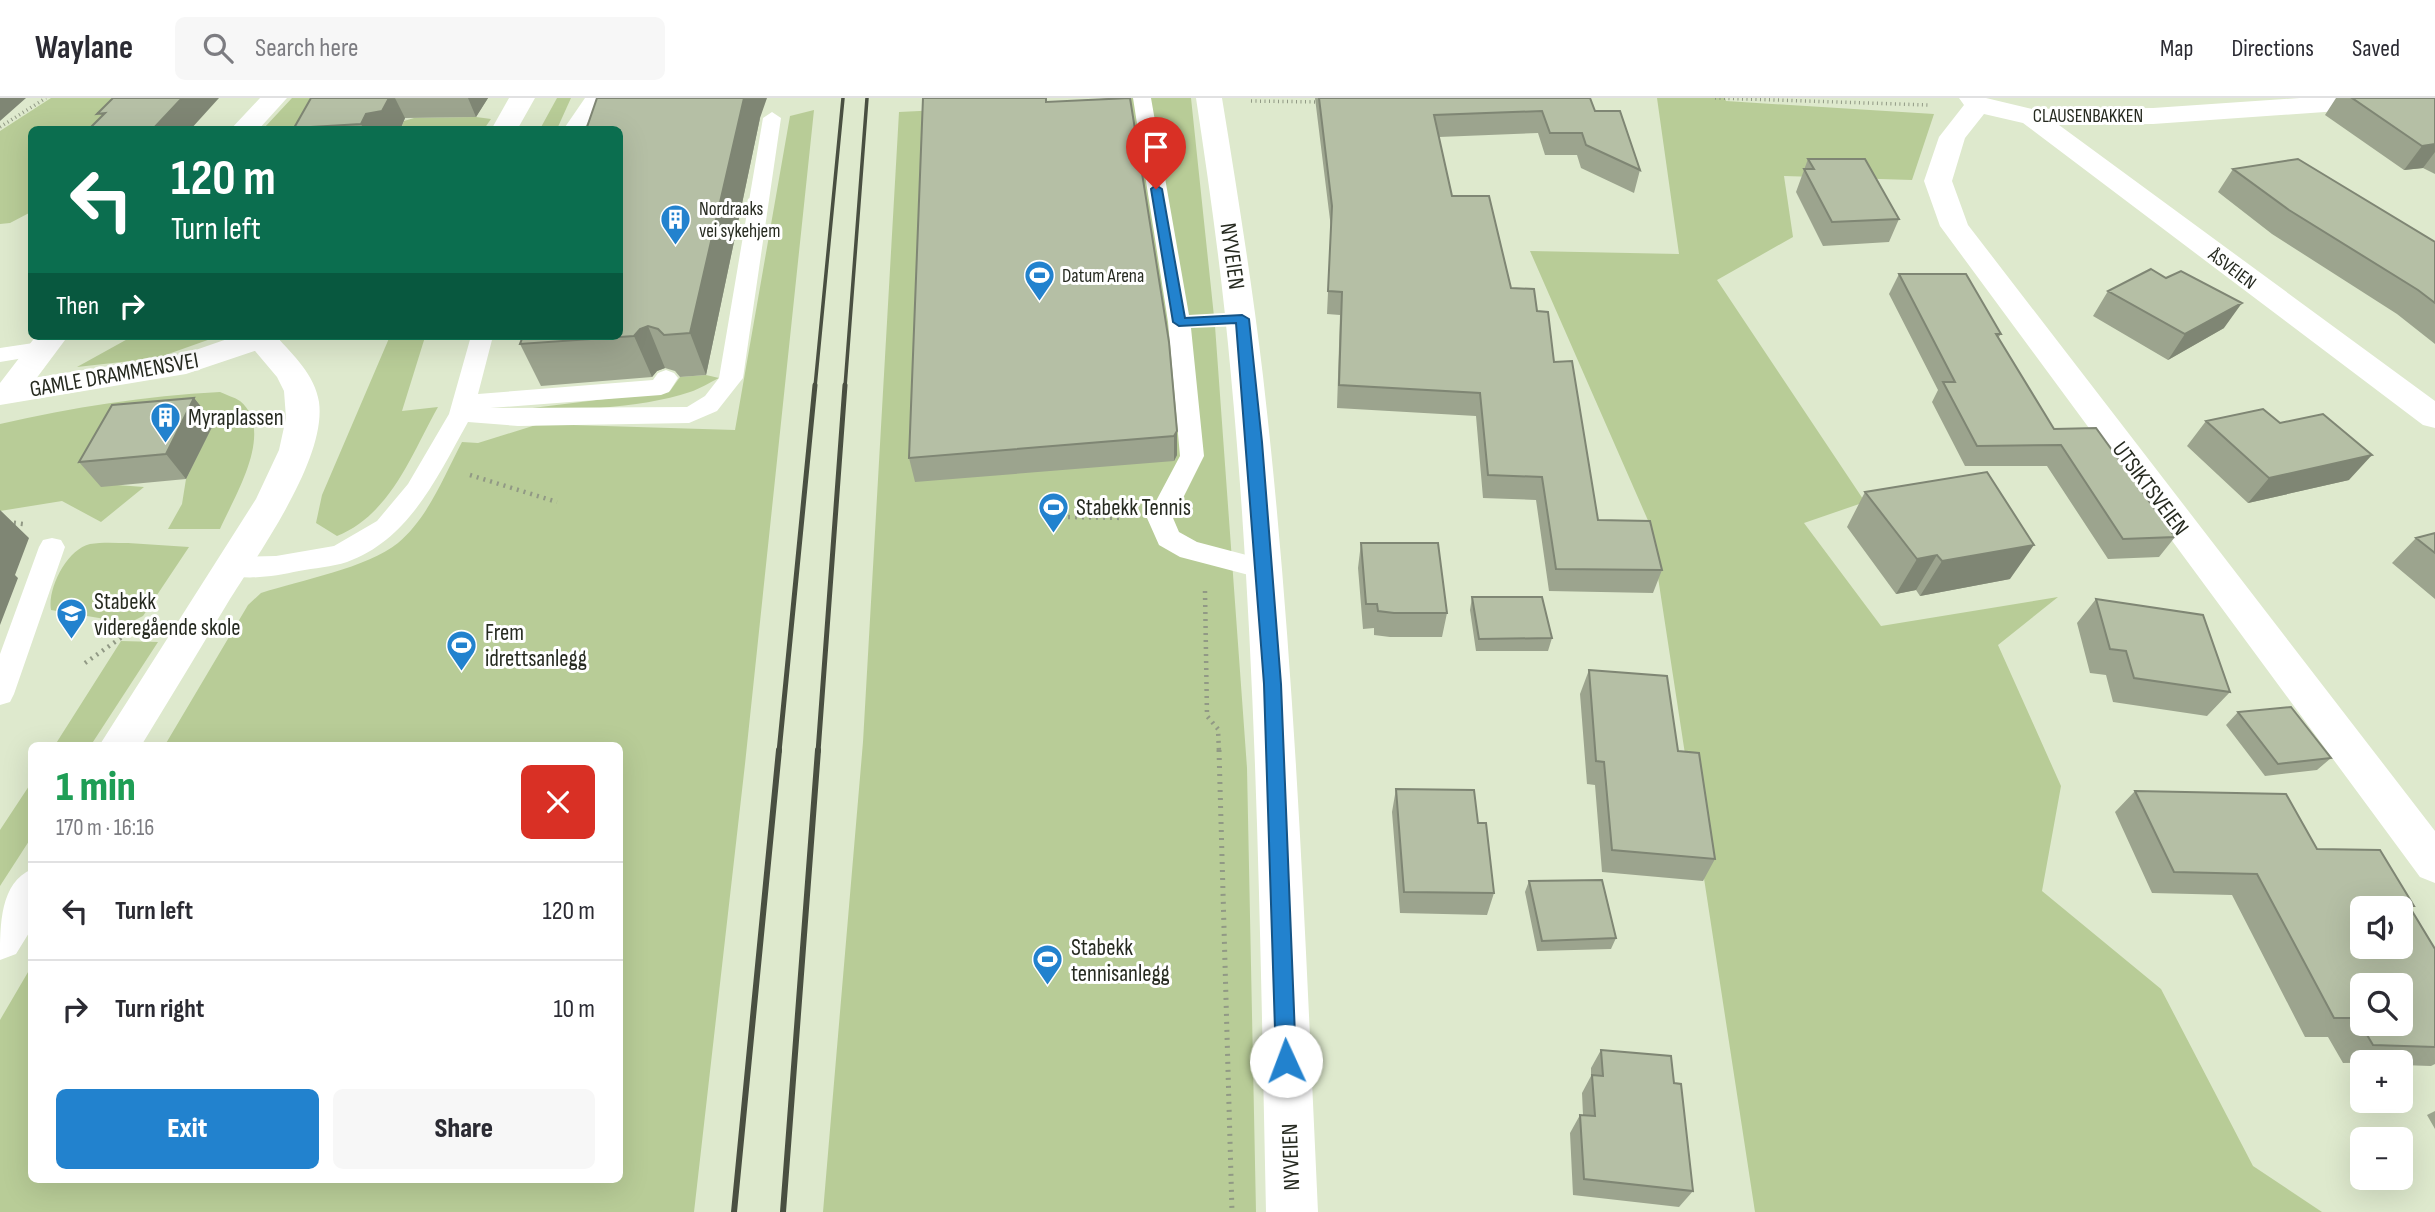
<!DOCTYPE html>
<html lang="en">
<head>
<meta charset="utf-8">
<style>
  :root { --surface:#fff; --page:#f7f7f7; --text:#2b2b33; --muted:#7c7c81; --line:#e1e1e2; --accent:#2282ce }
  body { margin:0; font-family:"Sofia Sans Condensed",sans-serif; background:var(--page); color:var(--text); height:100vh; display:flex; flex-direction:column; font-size:26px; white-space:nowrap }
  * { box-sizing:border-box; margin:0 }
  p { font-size:23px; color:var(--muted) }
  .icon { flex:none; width:38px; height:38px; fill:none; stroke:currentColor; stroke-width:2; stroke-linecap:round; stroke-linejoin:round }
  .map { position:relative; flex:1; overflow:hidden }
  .side { position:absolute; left:28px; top:644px; width:595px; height:441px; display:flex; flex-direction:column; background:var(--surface); border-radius:10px; box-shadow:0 7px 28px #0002 }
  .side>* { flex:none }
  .banner { position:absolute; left:28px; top:28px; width:595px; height:214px; border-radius:10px; box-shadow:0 7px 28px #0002; background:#0b6e4f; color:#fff; overflow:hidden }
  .fabs { position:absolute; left:2350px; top:798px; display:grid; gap:14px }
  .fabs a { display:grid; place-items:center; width:63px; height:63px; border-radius:10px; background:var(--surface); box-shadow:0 7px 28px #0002; font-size:35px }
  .pin { position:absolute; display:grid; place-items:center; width:60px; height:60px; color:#fff; margin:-72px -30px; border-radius:50% 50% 50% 0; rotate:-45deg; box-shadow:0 0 7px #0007 }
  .pin .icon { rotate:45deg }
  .me { position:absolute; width:77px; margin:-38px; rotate:358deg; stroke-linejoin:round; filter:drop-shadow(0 0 5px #0008) }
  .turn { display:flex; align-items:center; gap:24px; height:147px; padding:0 28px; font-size:32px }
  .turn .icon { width:91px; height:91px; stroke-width:2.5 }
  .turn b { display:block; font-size:49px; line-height:60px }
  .then { display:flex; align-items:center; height:66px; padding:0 28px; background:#0003; gap:14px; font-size:26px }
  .round { display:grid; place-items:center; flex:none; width:74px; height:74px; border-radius:10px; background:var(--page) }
  .head { display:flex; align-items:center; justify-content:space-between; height:119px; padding:0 28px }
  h1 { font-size:42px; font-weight:800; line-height:52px; color:#1e9e55 }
  .action { display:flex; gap:14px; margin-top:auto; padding:14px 28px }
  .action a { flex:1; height:80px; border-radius:10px; background:var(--accent); color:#fff; font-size:28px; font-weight:800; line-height:80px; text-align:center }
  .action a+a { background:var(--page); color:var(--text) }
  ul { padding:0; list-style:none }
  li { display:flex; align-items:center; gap:21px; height:98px; padding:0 28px; border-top:2px solid var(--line) }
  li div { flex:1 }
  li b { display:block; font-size:26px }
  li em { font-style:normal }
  header { display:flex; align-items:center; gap:42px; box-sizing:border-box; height:98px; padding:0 35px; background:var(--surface); border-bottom:2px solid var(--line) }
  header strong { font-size:33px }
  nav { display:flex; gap:38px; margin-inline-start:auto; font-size:24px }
  .search { width:490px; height:63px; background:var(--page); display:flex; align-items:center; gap:18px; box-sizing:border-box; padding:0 24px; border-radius:10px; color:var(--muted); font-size:26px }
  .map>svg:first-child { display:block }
  .green { fill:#b8cc97 }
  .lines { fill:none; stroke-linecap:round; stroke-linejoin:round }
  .path-far2 { stroke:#919985; stroke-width:3.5; stroke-dasharray:1 3.5; stroke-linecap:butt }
  .path-far1 { stroke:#919985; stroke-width:4.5; stroke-dasharray:2 5; stroke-linecap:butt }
  .path { stroke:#919985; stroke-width:5; stroke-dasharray:2 6; stroke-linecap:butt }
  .lane { fill:#fff; fill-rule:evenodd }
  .street { fill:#fff; fill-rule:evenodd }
  .secondary { fill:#fff; fill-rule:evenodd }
  .rail-far2 { stroke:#494f41; stroke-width:3.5 }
  .rail-far1 { stroke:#494f41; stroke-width:5 }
  .rail { stroke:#494f41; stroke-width:6 }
  .wall { fill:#9ca48e }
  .shaded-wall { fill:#7f8674 }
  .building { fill:#b5bfa5; stroke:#7f8674; stroke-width:2; fill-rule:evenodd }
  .route { fill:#2282ce; stroke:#165486; stroke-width:2 }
  .labels { text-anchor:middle; stroke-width:6; stroke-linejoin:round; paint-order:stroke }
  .far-street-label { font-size:19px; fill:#262a20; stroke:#fff }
  .far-poi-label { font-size:19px; fill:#262a20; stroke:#fff; text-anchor:start }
  .street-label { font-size:23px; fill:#262a20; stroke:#fff }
  .poi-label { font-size:23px; fill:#262a20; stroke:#fff; text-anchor:start }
</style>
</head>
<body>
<header>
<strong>Waylane</strong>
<div class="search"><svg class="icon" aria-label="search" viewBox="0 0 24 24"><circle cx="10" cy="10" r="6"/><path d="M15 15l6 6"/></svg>Search here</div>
<nav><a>Map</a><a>Directions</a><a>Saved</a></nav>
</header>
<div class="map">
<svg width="2435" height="1114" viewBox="0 0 2435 1114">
  <rect width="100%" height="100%" fill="#dee9cd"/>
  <!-- green -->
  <path class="green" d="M51 0H185L122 31 32 32 31 114 10 125 0 126V33Z
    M292 0H353L341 28 264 30Z
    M557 0H571L557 31H540Z
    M1110 0H1191L1215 228 1247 670 1256 1114H823L863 644 899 14 1062 6Z
    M1657 0H1725L1726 3 1934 16 1912 82 1784 78 1793 139 1717 182 1865 404 1804 425 1881 528 2058 499 1998 547 2061 688 2042 793 2161 891 2253 1068 2322 1114H1755L1650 427 1530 153 1679 156Z
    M814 12 745 666 694 1114H0V922L31 869 32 1082H620V648L165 647 248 507 261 495C301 482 367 470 398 445 428 420 444 378 462 344L478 345 539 326 735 332 790 18Z
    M476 19 491 21 484 31 400 32 404 23 414 20Z
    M133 238H219L157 260 77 269Z
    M390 238H435L425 239 402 313 438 309C411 357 391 416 337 438L316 425 322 397Z
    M706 277 719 280C710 284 700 291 690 294 640 311 561 313 508 313L670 293 680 279Z
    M220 294C226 297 234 299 240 303 276 333 234 399 220 431H168L182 406 186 381 213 326 117 387 144 389 101 424 62 403 0 413V326C73 309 145 298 220 294Z
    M128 445 189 449 143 518 129 525 51 512C47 491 67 451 90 446 102 444 116 445 128 445Z
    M121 543 158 544 91 647H55Z
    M31 685V740L0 788V732Z"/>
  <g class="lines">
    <!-- path-far2 -->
    <path class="path-far2" d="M1715 0 1928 7
      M1251 3 1319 4
      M0 29 46 0"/>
    <!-- path-far1 -->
    <path class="path-far1" d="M470 377 557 404
      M1068 419 1124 420
      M0 423 23 426
      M1205 493 1207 618 1218 631 1219 654
      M85 565 132 532H141"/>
    <!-- path -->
    <path class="path" d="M1219 652 1232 1114"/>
    <!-- lane -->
    <path class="lane" d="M585 0H603L583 32H563Z
      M1133 0H1151L1189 217 1242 214 1250 216 1253 221 1250 226 1242 228 1191 230 1204 358 1173 420 1179 434 1197 444 1273 464 1277 471 1273 478 1264 481 1180 459 1159 447 1147 420 1180 358 1168 224Z
      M772 14 781 20 743 280 717 313 689 325 518 328 468 324C437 379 410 441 347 464 332 469 314 470 299 473 275 478 247 483 224 476L220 469 224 462 233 459 276 458 334 448 377 423 408 386 449 316 471 238H493L478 296 653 282 658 275 666 272 674 275 678 280 669 294 661 297 490 310 687 309 705 298 719 280 763 20Z
      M40 244 48 246 51 251 48 256 0 264V250Z
      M52 440 61 442 65 449 14 596 10 604 0 607V556L39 449 43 442Z"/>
    <!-- street -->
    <path class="street" d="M260 0H287L258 32H230Z
      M1196 0H1222C1237 92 1252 185 1263 278 1295 556 1305 835 1318 1114H1266C1260 835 1257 556 1231 278 1223 185 1210 93 1196 0Z
      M1959 0H1986L2032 11 2153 10 2300 0H2422L2418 5 2409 8 2153 26 2059 27 2435 303V330L2423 327 2023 25 1984 16 1965 40 1952 83 1968 127 2435 733V785L2420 779 1940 128 1924 83 1939 39 1964 7Z
      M36 238H68L21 301 10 305 0 302V285Z
      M247 238H276C293 257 315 277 319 304 327 362 257 457 227 506 199 553 170 600 141 648H99L256 401 279 352 286 320 284 293 277 279 245 241Z
      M32 771V830L16 856 0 862C0 826 0 785 32 771Z"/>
    <!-- secondary -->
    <path class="secondary" d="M509 0H535L517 32H491Z
      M236 238H283L278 245 186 276 0 307V285L181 257Z"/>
    <!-- rail-far2 -->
    <path class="rail-far2" d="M815 289 843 0
      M845 289 867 0"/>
    <!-- rail-far1 -->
    <path class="rail-far1" d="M779 654 815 287
      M818 654 845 287"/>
    <!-- rail -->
    <path class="rail" d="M734 1114 779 652
      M783 1114 818 652"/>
  </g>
  <!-- wall -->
  <path class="wall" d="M311 0H488L476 19 405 20 400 32H295L294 30Z
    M1117 0 1177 357 1174 363 915 384 909 360 1047 4Z
    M1315 0H1590L1595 13 1640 72 1634 95 1581 70 1577 57H1545L1538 35 1439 39 1452 98 1511 190 1537 213 1554 264 1598 422 1662 472 1653 495 1549 493 1536 402 1483 400 1476 318 1337 310 1340 217 1327 216 1331 130Z
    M2336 0H2435V76L2423 70 2404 72 2325 17Z
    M760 20 706 277 680 279 675 273 665 270 657 273 652 279 541 288 520 246Z
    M1808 61 1899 121 1889 144 1823 148 1796 94Z
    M2233 71 2435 144V246L2397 216 2272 136 2218 94Z
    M1899 176 2001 236 1998 240 2054 331 2175 439 2159 459 2108 461 2047 368H1965L1932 304 1938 292 1889 196Z
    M2166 180 2224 230 2168 262 2093 218 2108 193Z
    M194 300 214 325 186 381 101 389 79 364Z
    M2206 323 2349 382 2248 405 2187 348Z
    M1865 394 2010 481 1920 498 1916 492 1896 496 1847 429Z
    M2435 435V501L2392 465 2416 440Z
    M1361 445 1447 515 1442 539H1390L1374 537V530L1363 531 1358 470Z
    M1472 499 1552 540 1548 553H1476L1470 512Z
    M2096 501 2230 594 2207 618 2113 604 2106 577 2090 575 2077 525Z
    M1589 572 1678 653 1715 761 1703 783 1602 774 1595 687 1587 686 1580 596Z
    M2238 614 2331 660 2317 672 2265 678 2226 627Z
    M1396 691 1478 725 1494 795 1487 817 1400 815 1392 714Z
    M2135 693 2317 751 2414 808 2410 810 2435 851V966L2431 968 2401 967V964L2343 965 2328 939H2305L2232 797 2152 795 2115 714Z
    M1529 783 1616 840 1611 851 1537 853 1525 794Z
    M1601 952 1674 985 1693 1093 1679 1109 1573 1097 1570 1035 1580 1017H1583L1582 995 1591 978V970Z
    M2435 1013V1031L2427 1017Z"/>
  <!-- shaded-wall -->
  <path class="shaded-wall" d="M0 0H26L0 23Z
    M182 0H219L190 32H152Z
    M389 0H395L405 20 400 32H364L361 26 366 16Z
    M468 0H488L476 19Z
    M744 0H767L760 20 706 277 690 235Z
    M2435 46V54L2423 70 2404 72 2422 48Z
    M2242 205 2224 230 2168 262 2185 236Z
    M648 228 665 270 657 273 652 279 634 238 640 231Z
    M194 300 214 325 186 381 166 356Z
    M1177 333V357L1174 363V338Z
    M2372 357 2349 382 2248 405 2269 380Z
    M0 412 29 440 15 477 18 480 0 527Z
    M2034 447 2010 481 1920 498 1942 463Z
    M1937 457 1916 492 1896 496 1917 461Z"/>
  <!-- building -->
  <path class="building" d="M113 0H182L152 32H88L105 15 97 16Z
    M311 0H389L382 13 366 16 361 26 294 30Z
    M597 0H744L690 235 664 237 658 231 648 228 640 231 634 238 520 246 523 238H620V32H586Z
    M923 0H1046V4L1130 0 1169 244 1177 333 1174 338 909 360Z
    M1319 0H1590L1595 13H1620L1640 72 1586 47 1582 35H1550L1542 13 1434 17 1452 98H1489L1511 190 1534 191 1537 213 1548 214 1554 264 1572 263 1598 422 1650 423 1662 472 1556 471 1542 379 1488 377 1480 295 1339 287 1342 194 1328 193 1332 108Z
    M2352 0H2435V46L2422 48Z
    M1808 61H1865L1899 121 1832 124 1804 71H1814Z
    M2298 61 2435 144V205L2418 192 2289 112 2233 71Z
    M2151 171 2166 180 2181 173 2242 205 2185 236 2108 193Z
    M1899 176H1966L2001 236H1996L2054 331 2096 330 2175 439 2123 441 2061 347 1977 348 1943 284H1955Z
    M194 300 166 356 79 364 112 307Z
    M2263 311 2280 325 2323 316 2372 357 2269 380 2206 323Z
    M1987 374 2034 447 1942 463 1937 457 1917 461 1865 394Z
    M2435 435V455L2416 440Z
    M1361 445H1438L1447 515H1394L1378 513 1377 506H1366Z
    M1472 499H1542L1552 540 1479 541Z
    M2096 501 2203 517 2230 594 2134 580 2126 553 2110 551Z
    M1589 572 1667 578 1678 653 1699 655 1715 761 1612 752 1604 664 1596 663Z
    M2291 609 2331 660 2278 666 2238 614Z
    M1396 691 1474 692 1478 725H1486L1494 795 1404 794Z
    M2135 693 2286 696 2317 751 2380 752 2414 808H2409L2435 851V949L2373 947 2357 920H2334L2257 776 2174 774ZM2362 810H2401V849H2362ZM2362 887H2401V926H2362Z
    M1602 782 1616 840 1542 843 1529 783Z
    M1601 952 1671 958 1674 985 1681 986 1693 1093 1584 1081 1580 1017 1595 1018 1592 977 1603 978Z"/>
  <!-- route -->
  <path class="route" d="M1156 87 1162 91 1185 220 1242 217 1249 221 1262 344 1281 586 1296 963 1293 970 1286 972 1279 970 1276 963 1264 586 1236 225 1179 228 1173 224 1151 91Z"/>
  <!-- icons -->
  <defs>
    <symbol id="building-pin" viewBox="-11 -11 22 30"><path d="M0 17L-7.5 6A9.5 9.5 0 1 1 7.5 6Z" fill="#2282ce" stroke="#fff"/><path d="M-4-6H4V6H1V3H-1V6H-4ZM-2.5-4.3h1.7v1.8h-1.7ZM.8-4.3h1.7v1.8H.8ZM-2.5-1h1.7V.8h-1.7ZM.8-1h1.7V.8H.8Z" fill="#fff"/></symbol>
    <symbol id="stadium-pin" viewBox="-11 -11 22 30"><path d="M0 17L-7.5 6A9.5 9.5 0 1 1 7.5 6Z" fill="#2282ce" stroke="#fff"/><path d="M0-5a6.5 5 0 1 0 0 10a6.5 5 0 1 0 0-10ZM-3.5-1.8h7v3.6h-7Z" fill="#fff"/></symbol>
    <symbol id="school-pin" viewBox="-11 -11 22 30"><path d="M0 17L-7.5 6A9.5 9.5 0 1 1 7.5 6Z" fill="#2282ce" stroke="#fff"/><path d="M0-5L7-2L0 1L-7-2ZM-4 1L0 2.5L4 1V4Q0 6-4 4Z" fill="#fff"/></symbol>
  </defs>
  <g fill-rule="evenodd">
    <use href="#building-pin" x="658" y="104" width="35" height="47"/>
    <use href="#stadium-pin" x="1022" y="160" width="35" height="47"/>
    <use href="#building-pin" x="148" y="302" width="35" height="47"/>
    <use href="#stadium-pin" x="1036" y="392" width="35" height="47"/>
    <use href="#school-pin" x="54" y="498" width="35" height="47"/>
    <use href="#stadium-pin" x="444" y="530" width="35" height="47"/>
    <use href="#stadium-pin" x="1030" y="844" width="35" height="47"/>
  </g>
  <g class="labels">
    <!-- far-street labels -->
    <g class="far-street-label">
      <text x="2088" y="24">CLAUSENBAKKEN</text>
      <text transform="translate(2233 170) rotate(37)" y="7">ÅSVEIEN</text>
    </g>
    <!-- far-poi labels -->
    <g class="far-poi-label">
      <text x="699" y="117">Nordraaks<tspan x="699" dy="22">vei sykehjem</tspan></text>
      <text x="1062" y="184">Datum Arena</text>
    </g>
    <!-- street labels -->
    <g class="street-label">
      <text transform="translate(1233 158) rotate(82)" y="8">NYVEIEN</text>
      <text transform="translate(114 276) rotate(-10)" y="8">GAMLE DRAMMENSVEI</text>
      <text transform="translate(2151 390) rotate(53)" y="8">UTSIKTSVEIEN</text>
      <text transform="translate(1290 1059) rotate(-92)" y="8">NYVEIEN</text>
    </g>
    <!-- poi labels -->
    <g class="poi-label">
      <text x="188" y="327">Myraplassen</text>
      <text x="1076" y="417">Stabekk Tennis</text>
      <text x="94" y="511">Stabekk<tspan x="94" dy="26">videregående skole</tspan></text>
      <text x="485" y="542">Frem<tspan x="485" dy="26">idrettsanlegg</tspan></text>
      <text x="1071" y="857">Stabekk<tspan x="1071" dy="26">tennisanlegg</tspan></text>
    </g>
  </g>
</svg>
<div class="fabs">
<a><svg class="icon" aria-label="sound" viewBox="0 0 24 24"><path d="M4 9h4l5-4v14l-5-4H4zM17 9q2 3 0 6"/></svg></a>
<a><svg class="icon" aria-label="search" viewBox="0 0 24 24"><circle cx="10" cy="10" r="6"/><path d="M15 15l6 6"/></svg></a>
<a>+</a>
<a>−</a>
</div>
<div class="pin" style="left:1156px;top:91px;background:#d93025"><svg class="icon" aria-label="arrive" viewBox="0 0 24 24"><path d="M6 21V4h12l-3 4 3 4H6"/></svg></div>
<svg class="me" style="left:1286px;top:963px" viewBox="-20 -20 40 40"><circle r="19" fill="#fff"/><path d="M0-13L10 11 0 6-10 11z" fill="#2282ce"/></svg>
<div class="banner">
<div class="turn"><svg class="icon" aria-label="left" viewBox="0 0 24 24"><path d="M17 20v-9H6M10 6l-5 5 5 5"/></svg><div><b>120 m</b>Turn left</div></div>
<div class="then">Then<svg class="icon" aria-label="right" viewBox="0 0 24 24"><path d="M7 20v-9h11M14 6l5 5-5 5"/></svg></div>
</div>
<section class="side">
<div class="head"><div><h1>1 min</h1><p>170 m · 16:16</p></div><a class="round" style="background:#d93025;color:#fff"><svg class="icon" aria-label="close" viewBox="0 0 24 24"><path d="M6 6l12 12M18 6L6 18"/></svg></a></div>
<ul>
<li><svg class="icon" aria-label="left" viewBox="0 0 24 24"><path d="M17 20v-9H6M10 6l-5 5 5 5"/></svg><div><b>Turn left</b></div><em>120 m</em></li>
<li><svg class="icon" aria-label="right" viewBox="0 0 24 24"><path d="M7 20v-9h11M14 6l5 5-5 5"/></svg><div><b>Turn right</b></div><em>10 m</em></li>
</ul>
<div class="action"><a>Exit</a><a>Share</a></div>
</section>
</div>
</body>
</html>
